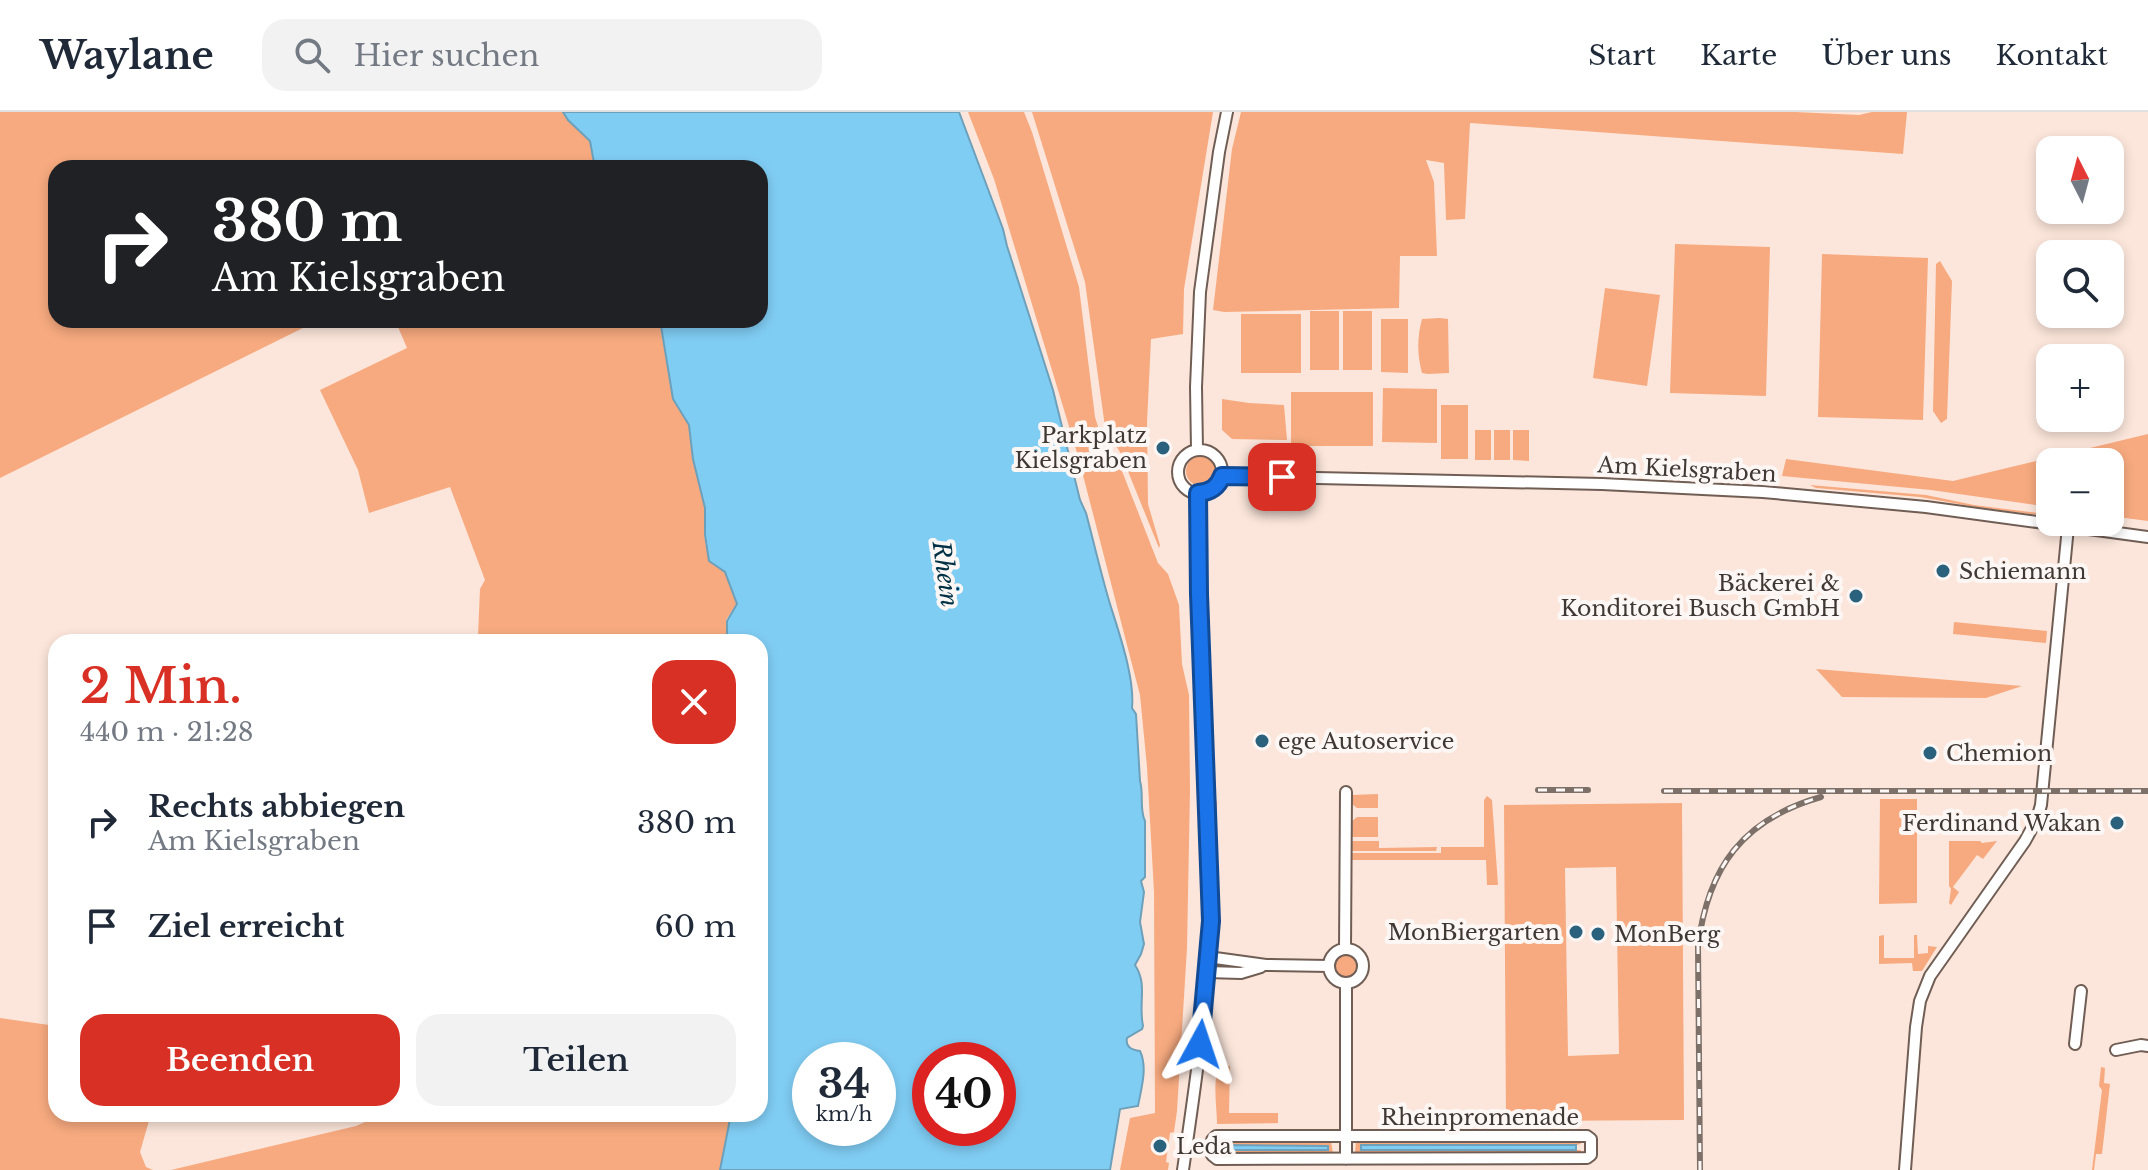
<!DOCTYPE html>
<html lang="de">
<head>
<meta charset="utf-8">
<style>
  :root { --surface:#fff; --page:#f2f2f3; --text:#1f2937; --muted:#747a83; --line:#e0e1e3; --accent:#d93025 }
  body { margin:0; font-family:"Libre Baskerville",serif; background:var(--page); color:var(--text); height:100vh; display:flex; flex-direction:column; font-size:30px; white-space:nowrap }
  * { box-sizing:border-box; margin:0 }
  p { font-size:26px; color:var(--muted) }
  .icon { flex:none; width:44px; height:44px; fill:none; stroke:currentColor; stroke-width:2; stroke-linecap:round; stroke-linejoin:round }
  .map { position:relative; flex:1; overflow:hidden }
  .side { position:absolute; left:48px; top:522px; width:720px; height:488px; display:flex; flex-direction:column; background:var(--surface); border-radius:24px; box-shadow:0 4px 12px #0003 }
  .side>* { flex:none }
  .banner { position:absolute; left:48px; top:48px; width:720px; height:168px; border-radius:24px; box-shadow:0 4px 12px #0003; background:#202124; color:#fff; overflow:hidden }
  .needle { width:52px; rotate:354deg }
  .tools { position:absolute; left:2036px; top:24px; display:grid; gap:16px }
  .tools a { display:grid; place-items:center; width:88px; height:88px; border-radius:16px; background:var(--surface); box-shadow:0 4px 12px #0003; font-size:40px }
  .speed { position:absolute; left:792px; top:930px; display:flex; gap:16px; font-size:40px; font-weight:700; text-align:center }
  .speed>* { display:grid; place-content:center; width:104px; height:104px; border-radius:50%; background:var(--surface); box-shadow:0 4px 12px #0003; line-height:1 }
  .speed small { font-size:20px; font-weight:400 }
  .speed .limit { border:12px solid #d22; background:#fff; color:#111 }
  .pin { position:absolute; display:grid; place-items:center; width:68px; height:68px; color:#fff; margin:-34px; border-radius:16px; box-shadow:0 4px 12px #0006 }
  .me { position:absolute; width:88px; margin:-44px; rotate:5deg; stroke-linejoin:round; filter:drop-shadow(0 0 6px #0008) }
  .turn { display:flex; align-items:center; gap:28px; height:168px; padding:0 32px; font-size:36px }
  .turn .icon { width:104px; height:104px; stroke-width:2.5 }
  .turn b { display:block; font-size:56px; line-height:68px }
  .round { display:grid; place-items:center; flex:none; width:84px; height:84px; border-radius:24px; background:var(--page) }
  .overview { display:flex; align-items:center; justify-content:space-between; height:136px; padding:0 32px }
  h1 { font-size:48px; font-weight:600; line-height:60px; color:var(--accent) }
  .action { display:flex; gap:16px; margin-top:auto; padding:16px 32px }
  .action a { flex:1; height:92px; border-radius:24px; background:var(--accent); color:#fff; font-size:32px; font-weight:600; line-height:92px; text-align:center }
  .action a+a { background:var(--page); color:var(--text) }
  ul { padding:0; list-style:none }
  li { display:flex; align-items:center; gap:24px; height:104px; padding:0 32px }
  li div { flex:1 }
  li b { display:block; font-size:30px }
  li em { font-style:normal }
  header { display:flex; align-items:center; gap:48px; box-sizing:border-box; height:112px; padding:0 40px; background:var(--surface); border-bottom:2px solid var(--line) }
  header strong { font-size:38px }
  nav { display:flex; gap:44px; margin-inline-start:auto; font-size:28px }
  .search { width:560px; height:72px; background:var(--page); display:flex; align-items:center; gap:20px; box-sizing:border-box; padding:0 28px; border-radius:24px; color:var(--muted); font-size:30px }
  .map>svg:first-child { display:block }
  .green { fill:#f7aa7f; fill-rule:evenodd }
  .water { fill:#80cdf4; stroke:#6da0ba; stroke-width:2; fill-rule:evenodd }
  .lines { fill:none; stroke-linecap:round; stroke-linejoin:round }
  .minor-casing { stroke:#705e55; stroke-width:14 }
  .minor { stroke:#fff; stroke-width:10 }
  .rail-casing { stroke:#7c7069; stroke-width:6 }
  .rail { stroke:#fcf7f5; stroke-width:3; stroke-dasharray:9; stroke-linecap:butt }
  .route-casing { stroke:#114b97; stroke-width:20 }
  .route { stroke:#1a73e8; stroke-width:14 }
  .poi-dot { fill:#2a617c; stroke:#fcf7f5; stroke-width:3 }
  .labels { text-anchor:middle; stroke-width:8; stroke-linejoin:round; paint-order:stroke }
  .poi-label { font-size:22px; fill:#403833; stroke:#fcf7f5; text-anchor:start }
  .street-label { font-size:22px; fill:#403833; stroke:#fcf7f5 }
  .water-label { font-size:24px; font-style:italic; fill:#013144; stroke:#fcf7f5 }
</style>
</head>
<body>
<header>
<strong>Waylane</strong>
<div class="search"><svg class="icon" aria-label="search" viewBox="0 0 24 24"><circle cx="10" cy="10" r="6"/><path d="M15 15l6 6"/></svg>Hier suchen</div>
<nav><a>Start</a><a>Karte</a><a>Über uns</a><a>Kontakt</a></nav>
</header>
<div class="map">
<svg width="2148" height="1058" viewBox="0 0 2148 1058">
  <rect width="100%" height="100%" fill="#fce6db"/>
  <!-- green -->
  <path class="green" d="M0 0H563L568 8 590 29 595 56H56V208H319L0 366Z
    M968 0H1024L1032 20 1079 175 1095 305 1100 321 1120 354 1158 451 1168 462 1179 493 1182 552 1189 583 1190 678 1187 836 1177 999 1174 1020 1170 1021 1166 1050 1169 1051 1168 1058H1120L1130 1006 1155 1001 1154 780 1147 655 1140 583 1078 344 994 67Z
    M1032 0H1213L1184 177 1183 222 1151 227 1147 311 1148 392 1160 433 1159 436 1121 342 1105 315 1085 170Z
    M1241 0H1795L1859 3 1872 0H1907L1903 42 1470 11 1465 107 1446 108 1444 51 1426 48 1434 70 1437 144H1400L1399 196 1224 200 1213 198 1232 37Z
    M1675 132 1770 135 1766 284 1670 281Z
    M1822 142 1928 146 1923 308 1818 305Z
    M1940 149 1952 169 1947 307 1941 311 1933 299 1936 152Z
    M1605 176 1660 183 1647 274 1593 266Z
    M1310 199H1339V258H1310Z
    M1343 199H1372V258H1343Z
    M1241 202H1301V261H1241Z
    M1440 206 1448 207 1449 261 1428 262 1422 261C1417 243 1417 225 1422 207Z
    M1381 207H1408V261L1381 260Z
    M395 208H659L673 287 689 313 693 346 705 395 704 423 709 449 725 459 737 491 726 508 727 530H480L478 524 480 477 485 468 450 375 369 401 358 358 320 278 407 236Z
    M1383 276 1437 277V331L1382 330Z
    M1291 280H1373V334H1291Z
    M1222 287 1249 291 1284 293 1287 328 1232 327 1222 318Z
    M1441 293H1468V347H1441Z
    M1475 318H1491V348H1475Z
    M1494 318H1510V348H1494Z
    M1513 318H1529V349L1513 348Z
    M2148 322V409L2110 404V350H2050V395L1931 378 1782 364 1786 347 1953 369Z
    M1186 359a15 15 0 1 1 30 0a15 15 0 1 1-30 0Z
    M1810 373 1926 383 1974 393 2045 402 2047 404 1975 395 1920 385 1816 376Z
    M1954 510 2047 519 2046 531 1953 522Z
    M1816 557 2022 574 1986 586 1842 585Z
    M1211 677 1217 690V768L1215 769 1212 737Z
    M1378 682V696H1357L1352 692V683Z
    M1487 684 1492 688 1498 773H1487L1486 748H1352V741H1441V735H1484V688Z
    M1880 687H1917V791L1879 792Z
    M1682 691 1684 1008 1506 1009 1504 693ZM1616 755 1619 942 1568 944 1565 756Z
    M1357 705H1378V725H1352V709Z
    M1352 729H1379V736L1437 735 1436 739H1352Z
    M1949 729H1980L1982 731 1997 729 1983 747 1977 743 1953 775 1959 780 1951 793 1949 791 1951 777 1949 774Z
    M1884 823V846H1914V823H1917L1918 842 1928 841V834L1937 835 1922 859H1913L1912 851 1879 852V824Z
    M1334 854a11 11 0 1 1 22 0a11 11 0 1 1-22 0Z
    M0 906 56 914V1002H151L140 1040 146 1055 153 1058H0Z
    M1222 950H1224V954H1230L1229 1001H1278V1011H1281L1217 1012C1217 993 1211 965 1222 950Z
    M2101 955 2105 956 2104 971 2110 972 2102 1042H2096L2094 1058H2092L2102 978 2099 974Z
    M383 1002H731L720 1058H171L356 1014Z
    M1580 1028 1581 1032 1576 1033H1361V1037L1576 1038H1581V1041H1355L1356 1029Z
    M1217 1029H1331L1333 1041 1218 1043Z"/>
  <!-- water -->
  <path class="water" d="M563 0H959L1003 117 1007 134 1053 278 1080 388 1086 401C1094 431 1101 462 1110 492 1119 521 1135 566 1132 596L1136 602 1140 669C1144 682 1139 697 1145 709V765L1141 769 1144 780 1140 810 1144 832 1141 842 1135 853C1148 873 1138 890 1143 914L1142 917 1127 926C1125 935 1132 938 1140 939 1148 956 1141 977 1138 994L1120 997 1110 1058H720L731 1002H760V530H727V509L737 492 725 460 709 449 705 423V396L693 347 689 313 673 287 660 208H760V56H595L590 29 568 8ZM810 948H878V1016H810ZM930 948H998V1016H930Z
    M1222 1033 1328 1034V1038H1222Z
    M1361 1033H1576V1038H1361Z"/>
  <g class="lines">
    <defs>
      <path id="minor" d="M1197 338 1196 275 1200 180 1219 40 1227 0
        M1178 360a22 22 0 1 1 44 0a22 22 0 1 1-44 0Z
        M1222 364 1602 372 1763 380 1926 395 2148 425
        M1345 837 1346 680
        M1329 854a17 17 0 1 1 34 0a17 17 0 1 1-34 0Z
        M1208 845 1266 853 1329 854
        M1207 860 1241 861 1261 855
        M1346 871V1047
        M2075 932 2081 879
        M2116 938 2141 933 2148 934
        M1216 1024H1587L1591 1027V1043L1587 1046 1217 1047 1212 1043V1028Z
        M1183 1058C1195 976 1207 894 1210 811 1212 775 1207 738 1206 702 1204 595 1200 488 1198 381
        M1905 1058 1916 915 1920 889 1930 864 2025 729 2037 707 2041 693 2068 415"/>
    </defs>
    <!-- minor casing -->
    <use href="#minor" class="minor-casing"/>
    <!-- minor -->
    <use href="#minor" class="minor"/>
    <defs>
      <path id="rail" d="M1538 678H1588
        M1664 679H2148
        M1700 1058 1698 834C1708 755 1743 707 1821 685"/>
    </defs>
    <!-- rail casing -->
    <use href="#rail" class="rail-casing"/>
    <!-- rail -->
    <use href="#rail" class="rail"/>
  </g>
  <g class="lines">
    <defs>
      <path id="route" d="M1200 932 1211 809 1199 482 1198 381C1211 380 1218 375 1222 364L1282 365"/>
    </defs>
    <!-- route casing -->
    <use href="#route" class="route-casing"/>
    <!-- route -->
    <use href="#route" class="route"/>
  </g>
  <!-- markers -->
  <g class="poi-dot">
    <circle cx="1163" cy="336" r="8"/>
    <circle cx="1943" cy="459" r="8"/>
    <circle cx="1856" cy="484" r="8"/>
    <circle cx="1262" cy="629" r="8"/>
    <circle cx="1930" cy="641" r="8"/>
    <circle cx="2117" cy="711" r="8"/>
    <circle cx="1576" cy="820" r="8"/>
    <circle cx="1598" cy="822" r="8"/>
    <circle cx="1160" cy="1034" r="8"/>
  </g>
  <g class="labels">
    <!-- poi labels -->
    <g class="poi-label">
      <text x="1147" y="331" text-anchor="end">Parkplatz<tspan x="1147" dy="25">Kielsgraben</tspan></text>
      <text x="1959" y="467">Schiemann</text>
      <text x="1840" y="479" text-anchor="end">Bäckerei &amp;<tspan x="1840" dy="25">Konditorei Busch GmbH</tspan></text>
      <text x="1278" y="637">ege Autoservice</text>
      <text x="1946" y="649">Chemion</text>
      <text x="2101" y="719" text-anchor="end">Ferdinand Wakan</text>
      <text x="1560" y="828" text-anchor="end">MonBiergarten</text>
      <text x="1614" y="830">MonBerg</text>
      <text x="1176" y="1042">Leda</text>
    </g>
    <!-- street labels -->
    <g class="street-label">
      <text transform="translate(1687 357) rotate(3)" y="8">Am Kielsgraben</text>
      <text x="1480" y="1013">Rheinpromenade</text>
    </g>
    <!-- water labels -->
    <g class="water-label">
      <text transform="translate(945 462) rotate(82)" y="8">Rhein</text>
    </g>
  </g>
</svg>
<div class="tools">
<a><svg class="needle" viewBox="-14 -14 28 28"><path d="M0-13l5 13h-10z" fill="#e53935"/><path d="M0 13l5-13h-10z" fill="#747a83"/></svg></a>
<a><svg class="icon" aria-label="search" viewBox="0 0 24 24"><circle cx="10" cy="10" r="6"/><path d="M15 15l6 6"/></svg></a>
<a>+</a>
<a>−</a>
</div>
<div class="speed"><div>34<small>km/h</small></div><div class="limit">40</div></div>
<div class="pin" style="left:1282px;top:365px;background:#d93025"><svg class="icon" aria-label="arrive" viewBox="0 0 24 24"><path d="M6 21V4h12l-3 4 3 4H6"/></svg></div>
<svg class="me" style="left:1200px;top:932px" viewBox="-20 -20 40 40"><path d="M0-17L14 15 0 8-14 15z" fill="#1a73e8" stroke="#fff" stroke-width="4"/></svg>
<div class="banner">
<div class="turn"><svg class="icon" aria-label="right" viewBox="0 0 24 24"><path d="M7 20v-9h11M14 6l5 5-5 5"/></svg><div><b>380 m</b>Am Kielsgraben</div></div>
</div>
<section class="side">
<div class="overview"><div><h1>2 Min.</h1><p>440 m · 21:28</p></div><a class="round" style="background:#d93025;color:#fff"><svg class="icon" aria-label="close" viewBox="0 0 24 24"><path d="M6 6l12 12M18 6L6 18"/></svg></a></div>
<ul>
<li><svg class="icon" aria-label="right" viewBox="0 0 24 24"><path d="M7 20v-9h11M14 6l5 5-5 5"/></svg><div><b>Rechts abbiegen</b><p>Am Kielsgraben</p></div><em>380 m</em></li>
<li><svg class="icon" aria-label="arrive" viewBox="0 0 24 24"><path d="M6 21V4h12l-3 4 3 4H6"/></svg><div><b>Ziel erreicht</b></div><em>60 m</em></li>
</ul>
<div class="action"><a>Beenden</a><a>Teilen</a></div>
</section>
</div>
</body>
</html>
